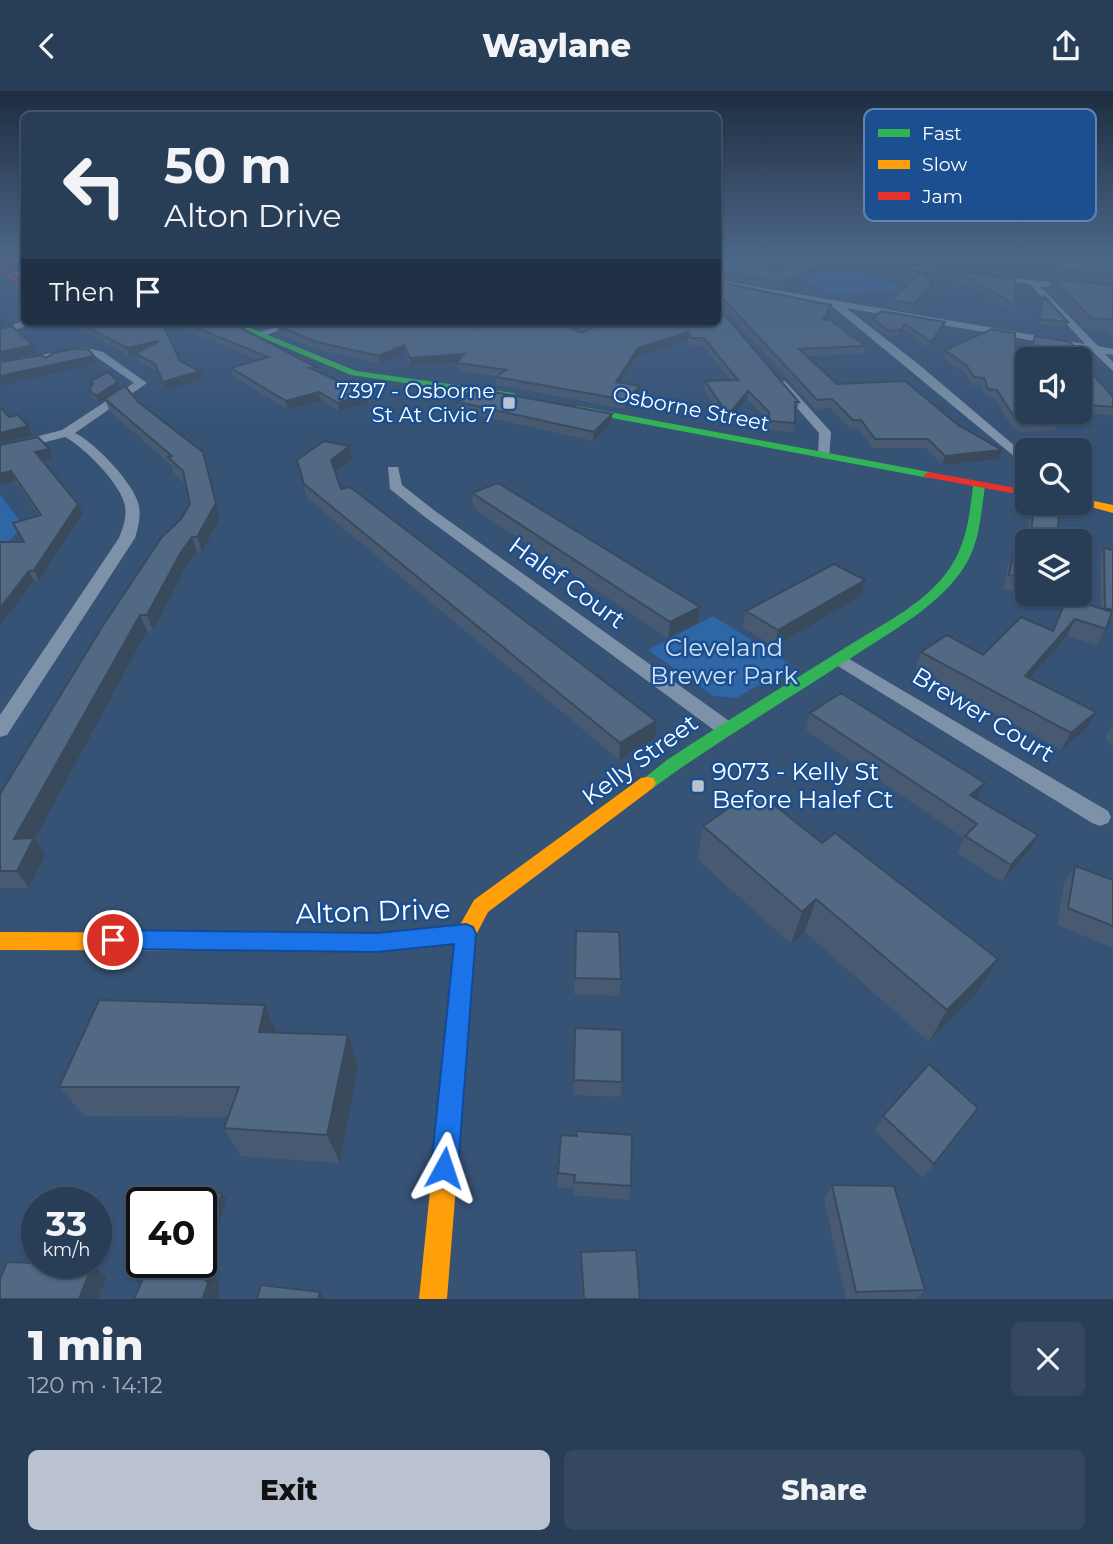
<!DOCTYPE html>
<html lang="en">
<head>
<meta charset="utf-8">
<style>
  :root { --surface:#283e57; --page:#344961; --text:#f1f3f6; --muted:#a5aeba; --line:#44576d; --accent:#b9c2ce }
  body { margin:0; font-family:Montserrat,sans-serif; background:var(--page); color:var(--text); height:100vh; display:flex; flex-direction:column; font-size:26px; white-space:nowrap }
  * { box-sizing:border-box; margin:0 }
  p { font-size:23px; color:var(--muted) }
  .icon { flex:none; width:38px; height:38px; fill:none; stroke:currentColor; stroke-width:2; stroke-linecap:round; stroke-linejoin:round }
  .map { position:relative; height:1208px; overflow:hidden }
  .panel { display:flex; flex-direction:column; background:var(--surface); flex:1 }
  .panel>* { flex:none }
  .banner { position:absolute; left:21px; top:21px; width:700px; height:214px; border-radius:10px; box-shadow:0 2px 5px #0004,0 0 0 2px var(--line); background:#283e57; color:var(--text); overflow:hidden }
  .buttons { position:absolute; left:1015px; top:256px; display:grid; gap:14px }
  .buttons a { display:grid; place-items:center; width:77px; height:77px; border-radius:10px; background:var(--surface); box-shadow:0 2px 5px #0004,0 0 0 2px var(--line); font-size:35px }
  .speed { position:absolute; left:21px; top:1096px; display:flex; gap:14px; font-size:35px; font-weight:700; text-align:center }
  .speed>* { display:grid; place-content:center; width:91px; height:91px; border-radius:50%; background:var(--surface); box-shadow:0 2px 5px #0004,0 0 0 2px var(--line); line-height:1 }
  .speed small { font-size:18px; font-weight:400 }
  .speed .limit { border:4px solid #111; border-radius:10px; background:#fff; color:#111 }
  .pin { position:absolute; display:grid; place-items:center; width:60px; height:60px; color:#fff; margin:-30px; border:4px solid #fff; border-radius:50%; box-shadow:0 2px 7px #0007 }
  .me { position:absolute; width:77px; margin:-38px; rotate:5deg; stroke-linejoin:round; filter:drop-shadow(0 0 5px #0008) }
  .turn { display:flex; align-items:center; gap:24px; height:147px; padding:0 28px; font-size:32px }
  .turn .icon { width:91px; height:91px; stroke-width:2.5 }
  .turn b { display:block; font-size:49px; line-height:60px }
  .then { display:flex; align-items:center; height:66px; padding:0 28px; background:#0003; gap:14px; font-size:26px }
  .round { display:grid; place-items:center; flex:none; width:74px; height:74px; border-radius:10px; background:var(--page) }
  .headline { display:flex; align-items:center; justify-content:space-between; height:119px; padding:0 28px }
  h1 { font-size:42px; font-weight:800; line-height:52px }
  .button { display:flex; gap:14px; margin-top:auto; padding:14px 28px }
  .button a { flex:1; height:80px; border-radius:10px; background:var(--accent); color:#111; font-size:28px; font-weight:800; line-height:80px; text-align:center }
  .button a+a { background:var(--page); color:var(--text) }
  header { display:flex; justify-content:space-between; align-items:center; height:91px; padding:0 28px; background:var(--surface); font-size:32px; font-weight:800 }
  .map>svg:first-child { display:block }
  .green { fill:#2f66a5 }
  .lines { fill:none; stroke-linecap:round; stroke-linejoin:round }
  .street { fill:#7d92a8; fill-rule:evenodd }
  .fast { fill:#30b455; fill-rule:evenodd }
  .slow { fill:#ff9f0a; fill-rule:evenodd }
  .jam { fill:#e5322d; fill-rule:evenodd }
  .wall { fill:#475a72 }
  .shaded-wall { fill:#394a5c }
  .building { fill:#526984; stroke:#394a5c; stroke-width:2 }
  .route { fill:#1a73e8; stroke:#114b97; stroke-width:2 }
  .poi-dot { fill:#b9c2ce; stroke:#1b4f8f; stroke-width:2.5 }
  .labels { text-anchor:middle; stroke-width:5; stroke-linejoin:round; paint-order:stroke }
  .far-poi-label { font-size:21px; fill:#fff; stroke:#1b4f8f; text-anchor:end }
  .far-street-label { font-size:21px; fill:#fff; stroke:#1b4f8f }
  .street-label { font-size:24px; fill:#fff; stroke:#1b4f8f }
  .park-label { font-size:24px; fill:#cfe3fa; stroke:#1b4f8f }
  .poi-label { font-size:24px; fill:#fff; stroke:#1b4f8f; text-anchor:start }
  .near-street-label { font-size:28px; fill:#fff; stroke:#1b4f8f }
  .key { fill:#1b4f8f; stroke:#5f84b1; stroke-width:2 }
  .key-label { font-size:19px; fill:#fff }
</style>
</head>
<body>
<header><svg class="icon" aria-label="back" viewBox="0 0 24 24"><path d="M15 5l-7 7 7 7"/></svg>Waylane<svg class="icon" aria-label="share" viewBox="0 0 24 24"><path d="M12 15V3M7 8l5-5 5 5M5 13v7h14v-7"/></svg></header>
<div class="map">
<svg width="1113" height="1208" viewBox="0 0 1113 1208">
  <rect width="100%" height="100%" fill="#365274"/>
  <!-- green -->
  <path class="green" d="M858 179 904 198 831 203 793 183Z
    M0 403 25 437 19 439 0 461Z
    M713 525 792 574 737 607 713 605 648 559Z"/>
  <g class="lines">
    <!-- street -->
    <path class="street" d="M24 180V184L4 183Z
      M986 184 1113 198V204L1040 195 1098 255 1113 258V264L1105 263 1113 271V280L1092 260 846 217 917 272 1027 365V376L832 215 718 194V189L1085 253 1030 193 989 188Z
      M24 229 34 231 0 246V240Z
      M292 231H308L259 246 254 243Z
      M82 256 103 261 147 292 75 342C94 351 135 393 139 415 141 426 138 437 135 447L7 644 0 646V624L119 447C123 437 127 426 125 415 122 394 83 355 65 346L0 363V355L62 339 134 292 95 265 82 262 0 278V272Z
      M777 290H785L831 341 829 368 818 365 819 342 777 294Z
      M388 376H398L402 394 435 420 732 632 735 637 732 642H718L425 426 390 398Z
      M839 562 1108 720 1111 726 1108 732 1100 735 1092 732 833 572 830 568Z"/>
    <!-- fast -->
    <path class="fast" d="M225 231H236L356 280 513 302 518 305 513 308 351 284Z
      M578 315 929 381 935 384 929 387 575 320 573 318Z
      M979 392 985 395C981 421 980 450 966 473 941 515 891 540 851 567 785 610 717 650 653 697H641L638 692 667 669C726 630 788 593 848 555 884 532 931 510 953 472 967 449 970 421 973 395Z"/>
    <!-- slow -->
    <path class="slow" d="M1080 407 1113 414V422L1076 412 1080 411Z
      M647 686 653 687 656 692 653 697 488 821 476 844 447 1208H419L455 853 377 860 0 859V841L377 842 460 834 474 809 641 687Z"/>
    <!-- jam -->
    <path class="jam" d="M24 165V169L0 170V166Z
      M0 172 24 195V200L0 178Z
      M929 381 1027 399V405L925 386 923 384Z"/>
  </g>
  <!-- wall -->
  <path class="wall" d="M718 165H753L778 180 782 178 762 165H850L1015 188V214L1013 221 966 193 929 189 933 192 931 199 911 220 889 217 891 209 915 187 857 178 819 181 782 198 718 188V191L831 214 830 222 826 228H829L866 255 864 263 807 265 837 293 905 290 958 334 1002 359 999 368 942 374 926 357H873L858 337 851 338 830 317 815 318 718 210V214Z
    M854 165H1015V177L1013 184Z
    M1053 165H1113V255L1109 241 1086 239 1048 199 1052 188H1047Z
    M1044 205 1068 231 1066 236 1037 233Z
    M873 228 943 237 929 257 904 239 899 245H887L872 234Z
    M67 231H162L180 270 202 288 165 299 158 281 139 271 137 264 129 265Z
    M166 231H230L317 281 367 312 339 320 321 309 288 319 233 285 231 277 257 269Z
    M248 231H283L264 237Z
    M565 231H718L799 311 797 319 795 320V332L793 341 767 339 768 330 747 308 727 333 704 299 705 290 730 289 703 255H691L688 249 638 265 620 292 639 304 625 318 496 294V285L458 280V272L411 275 405 262 380 273 319 259 278 243 277 235 473 237 581 242 584 240Z
    M1035 245 1089 272 1087 276 1113 306V324L1092 323 1089 329 1086 331 1056 329 1059 330 1056 339 1020 341 1013 337 994 307 986 306 981 295 972 294 965 282 943 267 945 259 1016 295H1022L1027 273V320H1080V268H1029Z
    M91 290 118 291 120 298 99 312 91 306 89 299 92 294Z
    M105 308 138 311 203 361 220 427 202 461H197L186 476 153 540H147L35 748 45 764 29 797H0V703L190 413 185 393 173 381 171 374 110 321Z
    M458 311 612 331 593 350 459 320Z
    M0 354 49 358 53 367 42 370 78 413 83 422 39 490H34L0 535 23 451 13 432 39 425 15 390 0 394Z
    M297 369H352L335 382 341 398 655 647 619 669 307 407Z
    M472 402 697 532 668 547 473 417Z
    M1034 417 1057 450H1027V502H1048L1045 508 1004 498 1007 477 1013 463 1024 465 1029 430Z
    M1104 457 1113 459V528L1110 527 1097 554 1067 545 1030 587 1086 638 1061 659 915 578 921 561 983 564 1052 539 1067 507 1101 517 1100 465Z
    M861 505 774 556 743 536 746 520Z
    M810 622 985 692 977 708 1028 761 1002 791 957 762 964 747 806 639Z
    M1113 633V657L1105 647Z
    M703 735 978 900 929 951 805 841 791 853 697 768Z
    M1075 775 1113 789V857L1057 834 1064 792Z
    M576 840 621 888 619 905 574 903Z
    M265 914 278 942 348 944 358 975 340 1072 241 1065 224 1037 228 1026 84 1025 59 996Z
    M575 937 622 991 620 1006 574 1004Z
    M978 1017 923 1087 875 1040 883 1025Z
    M576 1040 631 1095 629 1109 574 1104V1098L558 1096V1082L576 1045Z
    M832 1094 925 1199 917 1208H846L824 1108Z
    M222 1102 227 1109 210 1158 201 1157V1111Z
    M581 1161 640 1208H582L581 1174Z"/>
  <!-- shaded-wall -->
  <path class="shaded-wall" d="M859 172 857 178 819 181 782 198 783 191 820 174Z
    M933 192 931 199 911 220 913 213Z
    M831 214 830 222 821 236 823 229Z
    M3 227 6 234 0 238V229Z
    M263 231H283L264 237Z
    M945 231 943 237 929 257 931 251Z
    M905 233 904 239 899 245 900 239Z
    M689 241 688 249 638 265 615 299 616 291 638 257Z
    M159 250 162 258 129 265 127 257Z
    M33 254 36 262 0 269V261Z
    M404 254 405 262 380 273 379 265Z
    M464 263V271L411 275 410 267Z
    M94 265 97 273 0 294V285Z
    M200 280 202 288 165 299 163 291Z
    M118 291 120 298 99 312 96 305Z
    M640 295 639 304 625 318 626 309Z
    M748 300 747 308 727 333 728 324Z
    M319 301 321 309 288 319 286 310Z
    M366 303 367 312 339 320 338 312Z
    M1093 321 1089 329 1086 331 1089 322Z
    M612 323V331L593 350 594 341Z
    M28 335 32 344 0 352V342Z
    M349 355 352 369 333 383 331 369Z
    M49 358 53 367 39 371 35 361Z
    M1002 359 999 368 942 374 945 365Z
    M203 361 220 427 202 461 197 446Z
    M11 380 15 390 0 394V383Z
    M78 413 83 422 39 490 34 479Z
    M192 446 197 461 186 476 153 540 147 524 181 461Z
    M29 480 34 490 0 535V517Z
    M865 489 861 505 774 556 778 539Z
    M700 516 697 532 668 547 670 531Z
    M140 524 147 540 35 748 45 764 29 797 17 780 14 748Z
    M1075 528 1067 545 1017 602 1025 585Z
    M1096 621 1086 638 1061 659 1071 642Z
    M656 630 655 647 619 669 620 652Z
    M985 692 976 709 970 704Z
    M1038 744 1028 761 1002 791 1011 774Z
    M816 808 805 841 791 853 802 821Z
    M998 868 978 900 929 951 947 919Z
    M265 914 279 946 259 941Z
    M348 944 358 975 340 1072 327 1044Z
    M222 1102 227 1109 210 1158 205 1152Z
    M92 1174 106 1186 98 1208H79Z
    M210 1179 220 1191 217 1199 220 1202 217 1208H202L206 1190Z
    M320 1201 324 1208H318Z"/>
  <!-- building -->
  <path class="building" d="M718 165H753L778 180 789 175 773 165H850L1015 188V214L968 186 921 181 933 192 913 213 891 209 921 181 859 172 820 174 783 191 719 181 718 182Z
    M912 165H1015V177Z
    M1054 165H1105L1113 167V184L1051 177Z
    M718 188V191L831 214 823 229 829 228 866 255 799 258 837 293 905 290 958 334 1002 359 945 365 928 348H875L861 329H853L832 308 817 309 719 203 718 212Z
    M1052 188 1113 194V229L1091 227Z
    M1044 205 1068 231 1039 228Z
    M718 216 799 311H795V332L769 330V321L748 300 728 324 705 290 738 289 704 247H691L689 241 638 257 616 291 640 295 626 309 496 286 506 279 457 272 464 263 410 267 404 254 379 265 317 251 277 235 291 231H458L473 237 492 231H557L581 242 593 237 581 231H718Z
    M881 220 945 231 931 251 905 233 900 239 889 240 873 228Z
    M78 231H162L180 270 200 280 163 291 155 273 136 263 159 250 127 257Z
    M182 231H230L316 276 310 277 366 303 338 312 319 301 286 310 231 277 268 266Z
    M12 235 33 254 0 261V238Z
    M992 238 1015 242 1016 295H1023L1027 277V320H1044L1059 330 1023 333 1016 329 997 299 988 298 984 287 974 286 967 275 945 259Z
    M1035 245 1070 251 1089 272H1083L1113 306V316L1087 314 1093 321 1089 322 1056 320H1080V268H1029Z
    M79 257 89 259 94 265 0 285V271L42 264 46 267 53 262Z
    M108 281 118 291 96 305 89 299 93 293 91 290Z
    M125 295 138 311 203 361 216 412 197 446H192L181 461 147 524H140L14 748 34 747 17 780H0V703L102 536 161 447 181 428 190 413 183 380 168 366 172 365 105 308Z
    M478 298 612 323 594 341 458 311Z
    M0 316 9 326 18 324 28 335 0 342Z
    M38 346 49 358 35 361 78 413 34 479 29 480 0 517V451H24L13 432 41 424 11 380 0 383V354Z
    M324 350 349 355 331 369 341 398 350 396 656 630 620 652 304 393 297 369Z
    M498 392 700 516 670 531 472 402Z
    M1034 417 1059 422 1057 450H1030Z
    M1104 457 1113 459V519L1105 517Z
    M1013 463 1027 466V488L1009 484Z
    M834 473 865 489 778 539 746 520Z
    M1067 507 1112 521 1106 538 1075 528 1025 585 1096 621 1071 642 921 561 947 544 983 564 1021 526 1053 540Z
    M841 602 985 692 970 704 1038 744 1011 774 965 745 977 733 810 622Z
    M755 699 822 752 835 742 998 868 947 919 816 808 802 821 703 735Z
    M1075 775 1113 789V835L1068 817Z
    M576 840 619 841 621 888 575 887Z
    M99 909 265 914 259 941 348 944 327 1044 224 1037 239 996H59Z
    M575 937 622 939V991L574 989Z
    M929 973 978 1017 934 1073 883 1025Z
    M576 1040 632 1044 631 1095 574 1091 575 1084 558 1082 561 1044 577 1045Z
    M832 1094 894 1095 925 1199 856 1201Z
    M188 1099 222 1102 205 1152 201 1151V1111H184Z
    M636 1159 640 1208H584L581 1161Z
    M7 1171 92 1174 79 1208H0V1188Z
    M174 1174 210 1179 206 1190H209L202 1208H134L145 1183 168 1187Z
    M261 1194 320 1201 318 1208H257Z"/>
  <!-- sky -->
  <linearGradient id="sky" x2="0" y2="1"><stop stop-color="#1e2d40"/><stop offset="0.49" stop-color="#4c6688"/><stop offset="1" stop-color="#4c6688" stop-opacity="0"/></linearGradient>
  <rect width="1113" height="335" fill="url(#sky)"/>
  <!-- route -->
  <path class="route" d="M466 833 473 836 476 843 458 1077 454 1087 444 1091 435 1087 431 1077 454 853 377 861 113 858 105 855 102 849 105 842 113 839 377 842Z"/>
  <!-- markers -->
  <g class="poi-dot">
    <rect x="502" y="305" width="14" height="14" rx="3.5"/>
    <rect x="691" y="688" width="14" height="14" rx="3.5"/>
  </g>
  <g class="labels">
    <!-- far-poi labels -->
    <g class="far-poi-label">
      <text x="495" y="307">7397 - Osborne<tspan x="495" dy="24">St At Civic 7</tspan></text>
    </g>
    <!-- far-street labels -->
    <g class="far-street-label">
      <text transform="translate(691 318) rotate(11)" y="7">Osborne Street</text>
    </g>
    <!-- street labels -->
    <g class="street-label">
      <text transform="translate(567 492) rotate(36)" y="8">Halef Court</text>
      <text transform="translate(983 624) rotate(31)" y="8">Brewer Court</text>
      <text transform="translate(640 669) rotate(-36)" y="8">Kelly Street</text>
    </g>
    <!-- park labels -->
    <g class="park-label">
      <text x="724" y="565">Cleveland<tspan x="724" dy="28">Brewer Park</tspan></text>
    </g>
    <!-- poi labels -->
    <g class="poi-label">
      <text x="712" y="689">9073 - Kelly St<tspan x="712" dy="28">Before Halef Ct</tspan></text>
    </g>
    <!-- near-street labels -->
    <g class="near-street-label">
      <text transform="translate(373 820) rotate(-2)" y="10">Alton Drive</text>
    </g>
  </g>
  <!-- legend -->
  <rect x="864" y="18" width="232" height="112" rx="10" class="key"/>
  <rect x="878" y="38" width="32" height="8" fill="#30b455"/>
  <rect x="878" y="69" width="32" height="9" fill="#ff9f0a"/>
  <rect x="878" y="101" width="32" height="8" fill="#e5322d"/>
  <g class="key-label">
    <text x="922" y="49">Fast</text>
    <text x="922" y="80">Slow</text>
    <text x="922" y="112">Jam</text>
  </g>
</svg>
<div class="buttons">
<a><svg class="icon" aria-label="sound" viewBox="0 0 24 24"><path d="M4 9h4l5-4v14l-5-4H4zM17 9q2 3 0 6"/></svg></a>
<a><svg class="icon" aria-label="search" viewBox="0 0 24 24"><circle cx="10" cy="10" r="6"/><path d="M15 15l6 6"/></svg></a>
<a><svg class="icon" aria-label="layers" viewBox="0 0 24 24"><path d="M12 4l9 5-9 5-9-5zM3 14l9 5 9-5"/></svg></a>
</div>
<div class="speed"><div>33<small>km/h</small></div><div class="limit">40</div></div>
<div class="pin" style="left:113px;top:849px;background:#d93025"><svg class="icon" aria-label="arrive" viewBox="0 0 24 24"><path d="M6 21V4h12l-3 4 3 4H6"/></svg></div>
<svg class="me" style="left:444px;top:1077px" viewBox="-20 -20 40 40"><path d="M0-17L14 15 0 8-14 15z" fill="#1a73e8" stroke="#fff" stroke-width="4"/></svg>
<div class="banner">
<div class="turn"><svg class="icon" aria-label="left" viewBox="0 0 24 24"><path d="M17 20v-9H6M10 6l-5 5 5 5"/></svg><div><b>50 m</b>Alton Drive</div></div>
<div class="then">Then<svg class="icon" aria-label="arrive" viewBox="0 0 24 24"><path d="M6 21V4h12l-3 4 3 4H6"/></svg></div>
</div>
</div>
<section class="panel">
<div class="headline"><div><h1>1 min</h1><p>120 m · 14:12</p></div><a class="round"><svg class="icon" aria-label="close" viewBox="0 0 24 24"><path d="M6 6l12 12M18 6L6 18"/></svg></a></div>
<div class="button"><a>Exit</a><a>Share</a></div>
</section>
</body>
</html>
